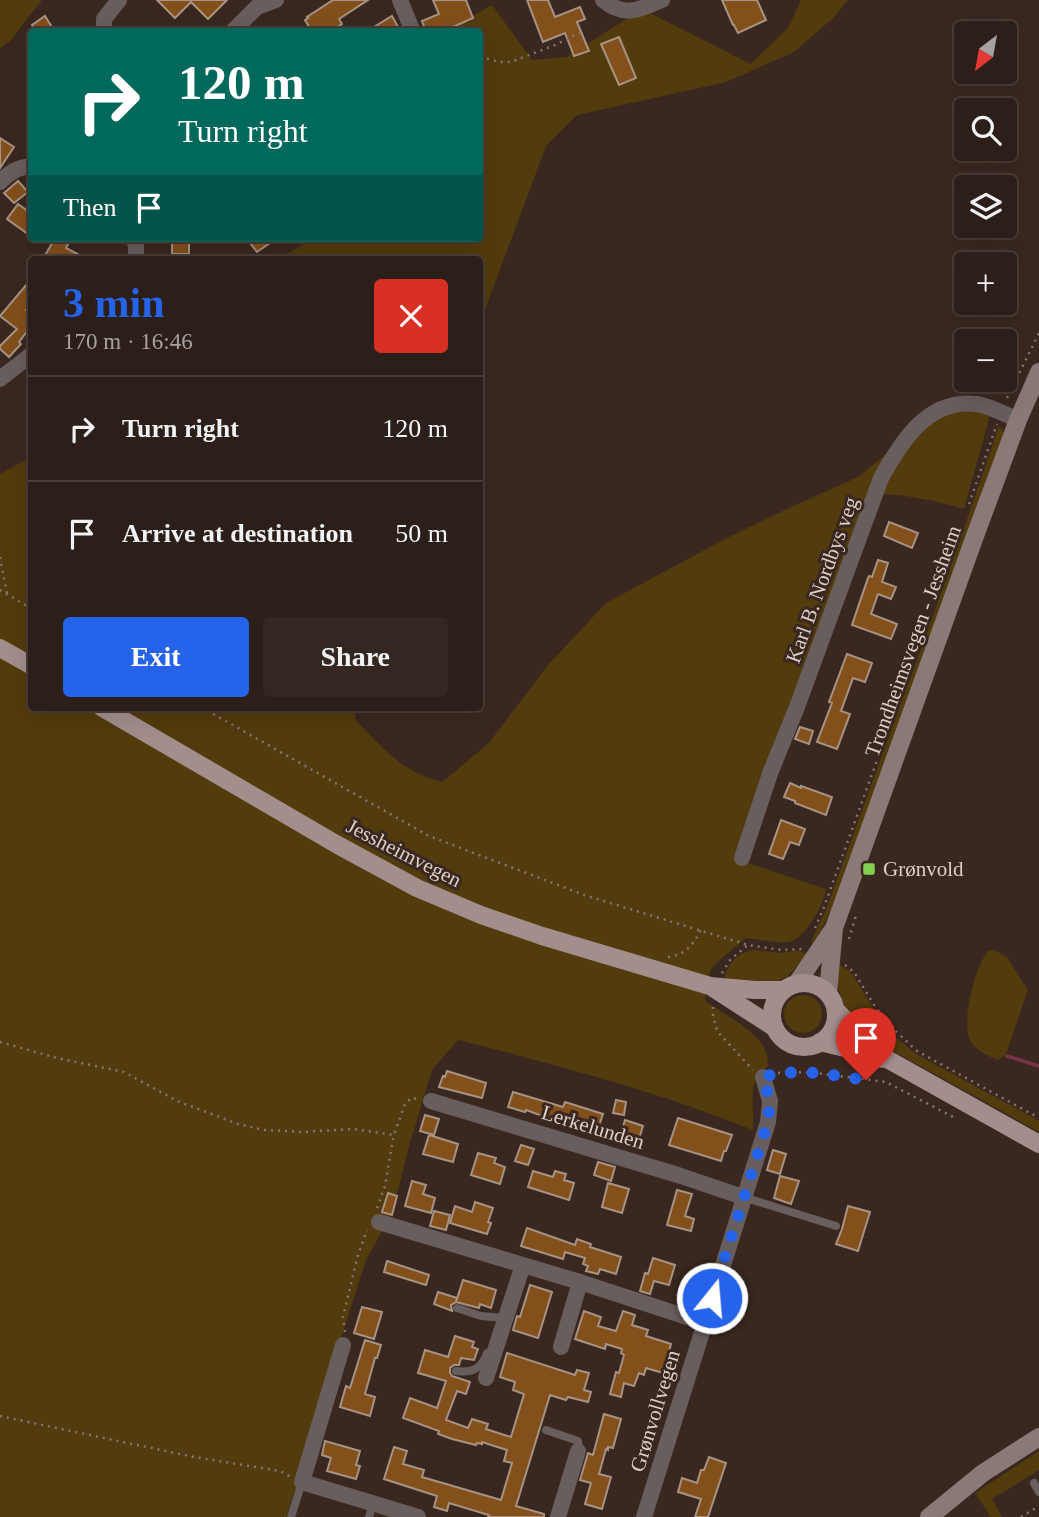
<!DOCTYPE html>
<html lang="en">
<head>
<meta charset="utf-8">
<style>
  :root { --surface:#2c1e18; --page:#342721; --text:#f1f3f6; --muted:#a6a2a2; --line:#483c37; --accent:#2563eb }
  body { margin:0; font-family:Georgia,serif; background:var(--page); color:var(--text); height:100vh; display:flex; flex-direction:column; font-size:26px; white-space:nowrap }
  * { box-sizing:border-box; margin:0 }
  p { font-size:23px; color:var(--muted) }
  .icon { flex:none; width:38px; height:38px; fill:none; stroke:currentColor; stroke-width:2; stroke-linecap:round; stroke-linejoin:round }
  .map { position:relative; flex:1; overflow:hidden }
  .details { position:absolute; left:28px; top:256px; width:455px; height:455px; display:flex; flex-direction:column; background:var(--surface); border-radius:7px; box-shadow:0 7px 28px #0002,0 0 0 2px var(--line) }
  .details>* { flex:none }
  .banner { position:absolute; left:28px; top:28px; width:455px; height:214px; border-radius:7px; box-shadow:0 7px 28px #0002,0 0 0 2px var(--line); background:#00695c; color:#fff; overflow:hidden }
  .needle { width:46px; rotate:211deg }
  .fabs { position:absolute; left:954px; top:21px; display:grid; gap:14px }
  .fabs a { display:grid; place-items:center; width:63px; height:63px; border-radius:7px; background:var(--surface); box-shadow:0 7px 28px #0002,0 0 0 2px var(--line); font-size:35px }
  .pin { position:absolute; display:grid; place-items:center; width:60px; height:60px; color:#fff; margin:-72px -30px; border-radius:50% 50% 50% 0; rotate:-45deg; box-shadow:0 0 7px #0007 }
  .pin .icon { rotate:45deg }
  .me { position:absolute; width:77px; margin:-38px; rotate:17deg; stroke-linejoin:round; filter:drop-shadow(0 0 5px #0008) }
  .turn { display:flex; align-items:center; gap:24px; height:147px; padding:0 35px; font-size:32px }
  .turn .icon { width:91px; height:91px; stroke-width:2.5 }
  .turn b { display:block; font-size:49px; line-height:60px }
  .then { display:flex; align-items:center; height:66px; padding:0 35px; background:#0003; gap:14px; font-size:26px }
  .round { display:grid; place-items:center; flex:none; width:74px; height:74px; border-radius:7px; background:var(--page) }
  .headline { display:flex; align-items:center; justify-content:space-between; height:119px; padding:0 35px }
  h1 { font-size:42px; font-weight:700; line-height:52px; color:var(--accent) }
  .cta { display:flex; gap:14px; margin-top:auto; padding:14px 35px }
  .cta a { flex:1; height:80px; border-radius:7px; background:var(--accent); color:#fff; font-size:28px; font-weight:700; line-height:80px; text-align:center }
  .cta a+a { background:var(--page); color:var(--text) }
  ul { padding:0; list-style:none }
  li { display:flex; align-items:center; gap:21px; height:105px; padding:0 35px; border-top:2px solid var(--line) }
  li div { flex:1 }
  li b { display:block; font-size:26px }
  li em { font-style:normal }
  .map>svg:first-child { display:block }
  .green { fill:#523b0d }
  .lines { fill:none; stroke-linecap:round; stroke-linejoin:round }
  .stream { stroke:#773445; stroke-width:3.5 }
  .building { fill:#834f1b; stroke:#a69384; stroke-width:2 }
  .path { stroke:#85756f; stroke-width:2.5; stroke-dasharray:2 5; stroke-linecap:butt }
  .service { stroke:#685e5d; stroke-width:8 }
  .minor { stroke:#685e5d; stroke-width:16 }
  .secondary { stroke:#8a7977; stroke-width:18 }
  .primary { stroke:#a38e8c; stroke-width:18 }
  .route { stroke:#2563eb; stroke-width:12; stroke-dasharray:0 21.6 }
  .poi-dot { fill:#81d050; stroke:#3a2820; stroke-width:2.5 }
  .labels { text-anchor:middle; stroke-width:6; stroke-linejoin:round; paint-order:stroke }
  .street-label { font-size:21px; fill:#dccfca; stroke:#3a2820 }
  .poi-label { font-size:21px; fill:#dccfca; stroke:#3a2820; text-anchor:start }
</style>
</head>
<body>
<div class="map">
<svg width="1039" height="1517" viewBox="0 0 1039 1517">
  <rect width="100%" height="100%" fill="#3a2820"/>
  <!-- green -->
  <path class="green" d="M0 0H42L13 37 14 38 0 48Z
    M801 0H848L832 19 794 52 726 82 577 115 546 146 480 323V259H279L314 238H480V32L447 31 492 5 532 60 567 57 642 9 751 64 788 28Z
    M958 405 991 412 964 509C932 500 903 493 870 494L736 859 826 889C823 905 808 934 792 941 782 945 757 939 746 938L716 963 710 971 705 999 706 1002C721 1011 753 1030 762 1044 767 1051 768 1058 768 1066 745 1083 755 1105 753 1130 726 1120 699 1109 671 1100 601 1077 529 1058 458 1040L432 1070 410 1143 392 1213 366 1260 336 1354 315 1428 286 1517H0V474L31 457 32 707H356L355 719C382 748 402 772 442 782L488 744 549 664 606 603 723 540 791 507 858 477 912 433Z
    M999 426 1003 431V438L835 901 819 935 812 944V939L825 912 836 882 951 566Z
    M752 950 780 953 797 951 809 954 788 976 773 983 724 982C726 966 735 954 752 950Z
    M994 950 1007 957 1028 990 1006 1054 998 1060C988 1056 977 1051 971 1042 960 1023 975 967 988 951Z
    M836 963 850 971 880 1019 898 1039 916 1054 1039 1121V1132L884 1046 850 1014 843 1002 837 986Z
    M784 1014a19 19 0 1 1 38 0a19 19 0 1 1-38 0Z
    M1039 1451V1470L992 1499 1002 1517H991L975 1493Z"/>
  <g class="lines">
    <!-- stream -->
    <path class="stream" d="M1007 1056 1039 1066"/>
  </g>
  <!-- building -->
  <path class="building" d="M157 0H227L208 19 191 2 175 18Z
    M333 0H368L339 19 342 24 331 32H312L305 20 308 18 307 17Z
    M433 0H466L473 18 442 32H426L422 21 439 14Z
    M527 0H548L555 17 580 7 585 19 577 22 589 51 574 56 565 33 543 42Z
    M722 0H757L766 20 738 33 734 25H733Z
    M45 16 55 32H36L32 25Z
    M392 16 401 32H366Z
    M619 37 636 78 619 85 601 44Z
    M0 138 14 147 0 168Z
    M18 181 28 192 14 203 4 193Z
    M18 204 32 214V237L7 219Z
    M55 238H63L69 242 66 248 87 259H43Z
    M172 238H189V254H172Z
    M246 238H277L257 252Z
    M32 278V303L26 310 32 314V325L19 342 21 344 9 357 0 349V346L17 329 0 316Z
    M889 522 918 533 912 548 884 536Z
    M878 560 888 563 882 582 896 587 891 599 878 594 871 614 897 624 891 639 852 625 868 578 869 576 872 577Z
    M847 654 872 663 865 682 853 678 841 711 850 714 837 749 817 742 832 703 829 702Z
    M800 727 813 731 809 744 795 739Z
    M790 783 801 788V786L832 797 826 815 795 803V801L784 797Z
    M781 820 805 829 799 845 790 842 783 859 769 854Z
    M447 1071 486 1083 482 1098 439 1087 443 1076 445 1077Z
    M513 1092 563 1107 565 1102 603 1114 598 1129 575 1122 573 1127 526 1110 525 1112 508 1107Z
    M616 1100 626 1102 624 1115 613 1113Z
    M425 1115 439 1119 434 1135 420 1131Z
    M678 1118 732 1135 726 1151H724L721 1161 669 1145Z
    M625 1120 643 1126 638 1142 620 1136Z
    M429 1135 458 1144 453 1162 423 1154Z
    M521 1145 534 1149 528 1165 515 1161Z
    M773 1150 786 1154 780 1174 767 1170Z
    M478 1153 496 1158 494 1163 505 1167 500 1184 471 1175Z
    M598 1162 615 1167 611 1181 594 1175Z
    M533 1171 553 1177 555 1171 566 1174 564 1180 574 1183 569 1200 528 1187Z
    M780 1176 799 1181 791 1204 774 1198Z
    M412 1181 426 1185 423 1194 435 1198 431 1213 405 1206Z
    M608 1183 629 1189 622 1213 602 1207Z
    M677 1190 692 1194 685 1216 694 1219 691 1231 667 1225Z
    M388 1193 397 1196 392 1215 382 1212Z
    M475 1202 493 1208 488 1222 491 1223 487 1234 450 1223 455 1206 472 1212Z
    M848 1206 870 1212 858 1251 836 1244 842 1229Z
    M434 1211 450 1215 446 1230 430 1226Z
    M527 1228 575 1245 577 1239 591 1244 590 1247 621 1257 616 1274 600 1269 598 1274 586 1271 588 1266 583 1264 585 1258 565 1252 563 1259 521 1246Z
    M653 1258 675 1265 669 1285 654 1281 650 1294 640 1291 645 1273 648 1274Z
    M387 1261 429 1275 426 1285 384 1272Z
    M463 1280 496 1290 491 1308 480 1304 479 1308 456 1302Z
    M530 1285 552 1292 538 1338 513 1330 517 1316 520 1317Z
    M438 1292 457 1298 456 1302 451 1305 452 1311 434 1304Z
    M362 1307 382 1312 374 1339 354 1333Z
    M584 1311 601 1317 598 1326 616 1331 623 1311 635 1315 632 1325 648 1330 646 1336 671 1344 663 1373 646 1368 644 1375 639 1373 634 1386 624 1383 621 1397 610 1394 616 1372 619 1373 624 1355 621 1353 622 1349 606 1344 605 1349 575 1339Z
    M455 1336 474 1342 472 1347 478 1349 474 1360 461 1358 459 1365H454L450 1368V1373L452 1376 470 1382 466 1394 457 1391 446 1420 468 1428 472 1419 488 1424 486 1429 511 1437 524 1394 513 1390 515 1382 500 1377 507 1353 575 1375 577 1370 589 1373 584 1390 591 1392 588 1402 568 1397 566 1400 550 1395 516 1506 544 1514V1517H488L489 1515 449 1503 447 1511 434 1507 437 1496 384 1479 394 1447 407 1451 403 1464 424 1470 422 1477 501 1500 512 1463 504 1461 507 1450 482 1442V1444L477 1443 476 1445 452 1439 438 1434 439 1431 403 1418 410 1398 437 1408 446 1381 418 1373 425 1350 448 1357Z
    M365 1340 381 1345 377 1358H375L365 1394 375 1397 370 1416 340 1407 346 1386 350 1388Z
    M604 1414 621 1419 613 1448 608 1447V1450L606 1449 599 1474 611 1477 602 1509 585 1504 591 1483 580 1480 588 1453 593 1455Z
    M325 1441 360 1451 356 1465 360 1466 356 1479 327 1471 331 1458 322 1455Z
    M709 1457 726 1463 708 1517H695L701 1499 678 1492 682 1478 697 1483 701 1470H704Z"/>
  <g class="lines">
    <!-- path -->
    <path class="path" d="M480 59H488L500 62H511L555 45 585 30
      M1007 398 1039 333
      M969 504 997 424
      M0 557 7 594
      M0 590 32 609
      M935 599 942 579
      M201 707 429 836 587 896 748 945 781 950 803 949
      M815 928 824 907 883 744
      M849 939 857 912
      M668 957C685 955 693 945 701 930
      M845 965 854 972 874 1005 890 1026 917 1051 1039 1118
      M722 973 730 960 748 945
      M713 1007V1016L717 1031 753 1070
      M0 1042 57 1058 124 1072 177 1101 238 1124 264 1130 302 1132 353 1129 394 1135 405 1104 411 1098 418 1099
      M778 1073 789 1072 816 1073 886 1082 957 1119
      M377 1208 385 1186 394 1133
      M345 1332 343 1317 358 1255 367 1230
      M0 1416 194 1457 280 1471 291 1477
      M1021 1517 1039 1506"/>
    <!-- service -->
    <path class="service" d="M743 1197 836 1226
      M457 1308 481 1316 505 1318
      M456 1371C472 1373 482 1369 487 1353
      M546 1430 578 1441V1451
      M1034 1483 1039 1492
      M291 1517 302 1482
      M369 1517 373 1503"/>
    <!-- minor -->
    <path class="minor" d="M400 0 413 32
      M603 0C624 18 639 10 662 0
      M104 32V19L119 0
      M232 32 257 7 276 0
      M0 182C10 172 18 167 32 166
      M134 238 136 247V259
      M0 379 32 354
      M742 858 771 771 797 707 881 478C901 442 928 398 976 404 990 406 1005 414 1018 420
      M431 1101 678 1175 743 1197
      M379 1222 580 1282 705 1323
      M343 1345 302 1482 418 1517
      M561 1347 580 1282
      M486 1378 523 1265
      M558 1517 578 1451
      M644 1517 768 1122 770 1101 763 1077"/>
    <!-- secondary -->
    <path class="secondary" d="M797 983 832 931
      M828 993 834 928 975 536 1018 420 1039 372
      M929 1517 983 1473 1039 1437"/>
    <!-- primary -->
    <path class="primary" d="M0 648 32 666
      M101 707 336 844 417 888 481 915 542 936 710 986 755 990H783
      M772 1015a32 32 0 1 1 64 0a32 32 0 1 1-64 0Z
      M713 988 775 1028
      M836 1010C852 1028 870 1042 887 1059L1039 1144
      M820 1042 849 1049 872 1058 887 1059"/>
  </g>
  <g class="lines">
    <!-- route -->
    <path class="route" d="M712 1298 768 1122 770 1101 763 1077C797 1067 831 1075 866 1080"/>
  </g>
  <!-- markers -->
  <rect class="poi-dot" x="862" y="862" width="14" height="14" rx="3.5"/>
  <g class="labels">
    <!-- street labels -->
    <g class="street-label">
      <text transform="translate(822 580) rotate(-70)" y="7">Karl B. Nordbys veg</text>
      <text transform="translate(913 641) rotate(-70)" y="7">Trondheimsvegen - Jessheim</text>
      <text transform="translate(404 853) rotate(27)" y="7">Jessheimvegen</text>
      <text transform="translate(593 1127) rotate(17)" y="7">Lerkelunden</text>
      <text transform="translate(655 1411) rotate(-73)" y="7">Grønvollvegen</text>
    </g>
    <!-- poi labels -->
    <g class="poi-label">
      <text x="883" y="876">Grønvold</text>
    </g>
  </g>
</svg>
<div class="fabs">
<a><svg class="needle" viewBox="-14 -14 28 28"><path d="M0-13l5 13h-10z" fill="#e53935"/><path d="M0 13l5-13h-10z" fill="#a6a2a2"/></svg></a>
<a><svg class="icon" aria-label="search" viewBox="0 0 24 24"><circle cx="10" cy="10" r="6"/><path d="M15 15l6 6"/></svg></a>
<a><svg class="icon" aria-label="layers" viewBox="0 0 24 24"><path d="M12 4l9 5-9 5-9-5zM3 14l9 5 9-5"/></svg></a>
<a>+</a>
<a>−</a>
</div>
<div class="pin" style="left:866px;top:1080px;background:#d93025"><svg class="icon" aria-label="arrive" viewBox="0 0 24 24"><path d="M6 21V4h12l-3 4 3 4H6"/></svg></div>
<svg class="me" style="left:712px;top:1298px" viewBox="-20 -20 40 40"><circle r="17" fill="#2563eb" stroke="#fff" stroke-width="3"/><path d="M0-11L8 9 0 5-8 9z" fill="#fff"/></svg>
<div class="banner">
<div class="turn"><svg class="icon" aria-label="right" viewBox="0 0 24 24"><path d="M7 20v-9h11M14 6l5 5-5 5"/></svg><div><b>120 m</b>Turn right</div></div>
<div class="then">Then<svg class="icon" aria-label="arrive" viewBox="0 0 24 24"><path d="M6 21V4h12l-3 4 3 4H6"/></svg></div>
</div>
<section class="details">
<div class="headline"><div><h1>3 min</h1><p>170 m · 16:46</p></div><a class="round" style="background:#d93025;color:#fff"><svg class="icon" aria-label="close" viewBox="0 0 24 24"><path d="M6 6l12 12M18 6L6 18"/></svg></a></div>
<ul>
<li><svg class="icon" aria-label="right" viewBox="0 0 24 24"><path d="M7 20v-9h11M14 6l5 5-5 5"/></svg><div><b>Turn right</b></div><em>120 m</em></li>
<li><svg class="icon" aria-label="arrive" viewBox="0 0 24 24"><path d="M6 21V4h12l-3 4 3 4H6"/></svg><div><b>Arrive at destination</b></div><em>50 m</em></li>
</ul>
<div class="cta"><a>Exit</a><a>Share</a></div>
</section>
</div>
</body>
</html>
